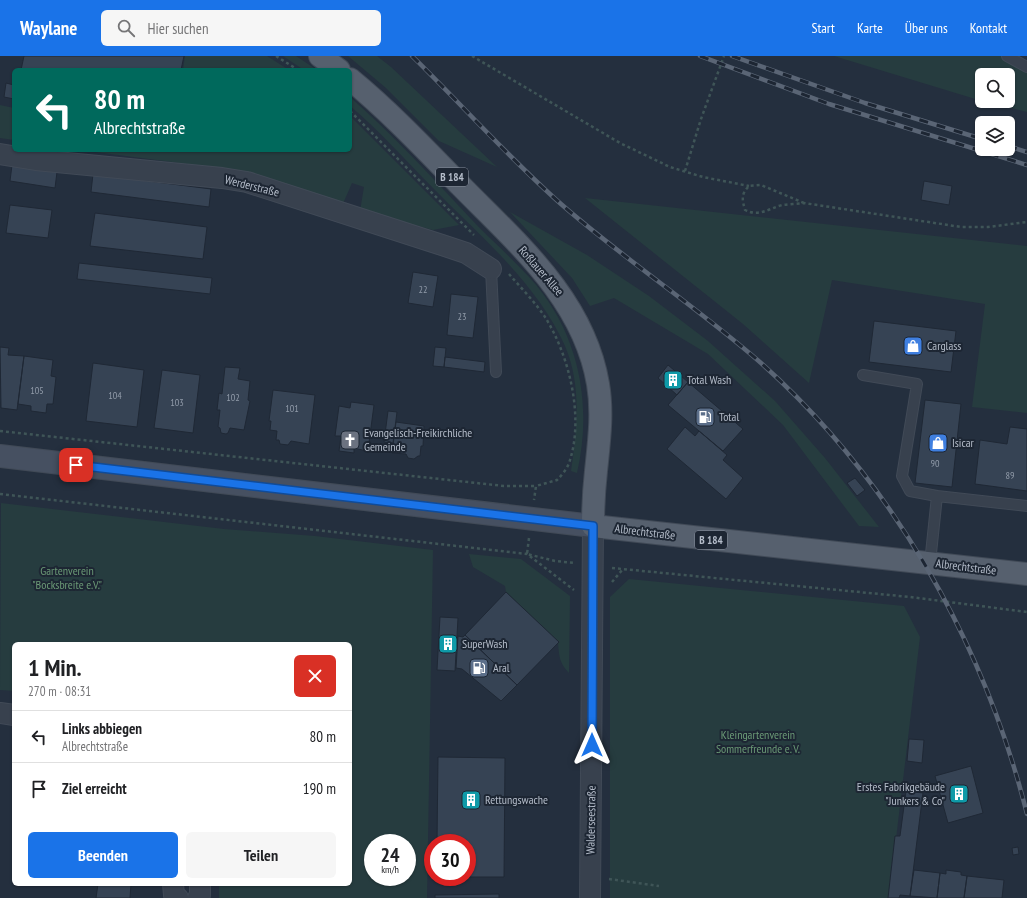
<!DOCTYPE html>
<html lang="de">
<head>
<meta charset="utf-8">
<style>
  :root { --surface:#fff; --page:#f6f6f6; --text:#202124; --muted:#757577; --line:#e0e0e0; --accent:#1a73e8 }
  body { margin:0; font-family:"PT Sans Narrow",sans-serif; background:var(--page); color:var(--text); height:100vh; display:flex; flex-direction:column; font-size:15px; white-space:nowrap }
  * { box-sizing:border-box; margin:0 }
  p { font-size:13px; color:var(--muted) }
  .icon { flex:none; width:22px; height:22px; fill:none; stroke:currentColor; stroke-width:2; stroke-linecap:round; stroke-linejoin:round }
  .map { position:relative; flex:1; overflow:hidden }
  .panel { position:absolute; left:12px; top:586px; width:340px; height:244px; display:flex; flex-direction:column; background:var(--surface); border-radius:6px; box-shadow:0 1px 3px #0004 }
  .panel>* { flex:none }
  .top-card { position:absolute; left:12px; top:12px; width:340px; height:84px; border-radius:6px; box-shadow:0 1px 3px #0004; background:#00695c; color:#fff; overflow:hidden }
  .buttons { position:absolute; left:975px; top:12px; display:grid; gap:8px }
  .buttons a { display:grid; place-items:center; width:40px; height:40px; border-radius:6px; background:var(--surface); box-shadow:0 1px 3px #0004; font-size:20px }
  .speed { position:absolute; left:364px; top:778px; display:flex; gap:8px; font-size:20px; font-weight:700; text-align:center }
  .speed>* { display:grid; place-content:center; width:52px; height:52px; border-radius:50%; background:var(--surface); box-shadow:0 1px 3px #0004; line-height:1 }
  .speed small { font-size:10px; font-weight:400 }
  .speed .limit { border:6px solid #d22; background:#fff; color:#111 }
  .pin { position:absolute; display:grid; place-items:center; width:34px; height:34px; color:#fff; margin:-17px; border-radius:8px; box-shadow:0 2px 6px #0006 }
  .me { position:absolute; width:44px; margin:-22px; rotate:0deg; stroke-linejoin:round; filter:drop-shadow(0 0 3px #0008) }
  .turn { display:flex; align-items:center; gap:14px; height:84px; padding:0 16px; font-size:18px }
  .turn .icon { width:52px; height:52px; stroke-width:2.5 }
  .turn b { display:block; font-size:28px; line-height:34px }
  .round { display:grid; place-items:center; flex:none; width:42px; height:42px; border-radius:6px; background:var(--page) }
  .head { display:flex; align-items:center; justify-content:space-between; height:68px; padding:0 16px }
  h1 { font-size:24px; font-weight:800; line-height:30px }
  .cta { display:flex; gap:8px; margin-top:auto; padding:8px 16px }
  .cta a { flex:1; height:46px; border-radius:6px; background:var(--accent); color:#fff; font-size:16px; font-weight:800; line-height:46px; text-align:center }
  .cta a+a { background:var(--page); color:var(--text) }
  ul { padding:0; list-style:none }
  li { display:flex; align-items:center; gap:12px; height:52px; padding:0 16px; border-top:1px solid var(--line) }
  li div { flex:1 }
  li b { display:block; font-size:15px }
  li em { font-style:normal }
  header { display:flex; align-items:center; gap:24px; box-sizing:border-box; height:56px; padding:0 20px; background:var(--accent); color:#fff }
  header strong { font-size:19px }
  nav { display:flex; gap:22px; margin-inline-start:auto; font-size:14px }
  .search { width:280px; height:36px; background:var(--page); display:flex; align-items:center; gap:10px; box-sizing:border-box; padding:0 14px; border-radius:6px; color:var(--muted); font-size:15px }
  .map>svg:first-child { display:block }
  .green { fill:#263c3f; fill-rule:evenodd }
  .building { fill:#364354; stroke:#1f2835 }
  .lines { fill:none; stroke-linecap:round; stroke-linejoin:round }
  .lane-casing { stroke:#414a57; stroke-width:12 }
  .street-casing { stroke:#414a57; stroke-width:22 }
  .secondary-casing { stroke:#414a57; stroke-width:24 }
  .primary-casing { stroke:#414a57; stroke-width:24 }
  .path { stroke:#3f5557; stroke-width:2.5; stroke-dasharray:3 3; stroke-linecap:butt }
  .lane { stroke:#38414e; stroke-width:10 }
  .street { stroke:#38414e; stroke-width:20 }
  .secondary { stroke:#465061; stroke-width:22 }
  .primary { stroke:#56606e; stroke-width:22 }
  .rail-casing { stroke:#5a6575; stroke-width:4.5 }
  .rail { stroke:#1d2633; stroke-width:3; stroke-dasharray:9; stroke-linecap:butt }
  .route-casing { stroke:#114b97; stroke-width:10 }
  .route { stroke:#1a73e8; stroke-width:7 }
  .labels { text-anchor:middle; stroke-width:4; stroke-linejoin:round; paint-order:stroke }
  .number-label { font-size:10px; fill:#929caa }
  .shield { fill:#1d2633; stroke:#878f9c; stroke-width:1 }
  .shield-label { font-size:11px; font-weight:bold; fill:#b4bcc9 }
  .street-label { font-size:12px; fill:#b4bcc9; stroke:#1d2633 }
  .poi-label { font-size:12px; fill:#b4bcc9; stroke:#1d2633; text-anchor:start }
  .park-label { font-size:12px; fill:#6b9a76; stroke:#1d2633 }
</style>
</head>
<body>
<header>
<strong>Waylane</strong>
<div class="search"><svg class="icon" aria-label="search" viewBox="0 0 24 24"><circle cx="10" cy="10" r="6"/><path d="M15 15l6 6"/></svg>Hier suchen</div>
<nav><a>Start</a><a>Karte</a><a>Über uns</a><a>Kontakt</a></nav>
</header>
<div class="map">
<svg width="1027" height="842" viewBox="0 0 1027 842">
  <rect width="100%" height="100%" fill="#242f3e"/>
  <!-- green -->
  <path class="green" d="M185 0H267L289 14H183Z
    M283 0H296L317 14H304Z
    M348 0H377L391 11 497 111 439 85 386 32Z
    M834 0H1001L1027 14V56L983 45H1008V19H982V45Z
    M350 41C393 79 433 122 472 164 491 184 512 202 530 222 579 276 593 348 577 417L571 415C577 373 582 330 565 290 537 227 479 179 432 131 405 104 379 74 350 50Z
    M0 49 14 52V84L0 82Z
    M350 60 459 169 433 174 360 155 364 131 352 127 342 150 218 112 80 94H350Z
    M585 142 1027 190V357L972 351 985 248 832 224 809 327 743 268Z
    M510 156 587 199 649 240 708 285 775 345 825 402 879 471 859 470 783 369 708 298 614 242 590 250 572 222Z
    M1 447 224 473 315 480 433 494 427 842H219V828H350V588H14V635L0 634ZM373 787H407V821H373Z
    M469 498 521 503 570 540 569 617C559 607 559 599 558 586L506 536 505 530 473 511Z
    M629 523 904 550 920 581 889 842H610V541Z"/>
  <!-- building -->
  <path class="building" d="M24 0H184L181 14H21Z
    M6 27 14 29V43L4 41Z
    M12 109 57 116 55 132 10 125Z
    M93 118 211 133 209 151 91 136Z
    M924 125 952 130 949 149 921 144Z
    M10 149 52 154 48 182 6 177Z
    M95 157 207 171 203 203 90 190Z
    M79 207 212 222 210 238 77 223Z
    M413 216 438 220 433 251 408 247Z
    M451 238 478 241 473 282 447 279Z
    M874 265 956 275 951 316 869 306Z
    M0 291 9 292 8 299 24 300 17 354 1 352Z
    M435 291 446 292 444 311 433 310Z
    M24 300 53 304 51 320 56 321 53 348H47L46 357 31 355V350L18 348Z
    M445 301 485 306 484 316 444 311Z
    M93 307 144 314 137 371 86 365Z
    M668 309 688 326 677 339 658 322Z
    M225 311 240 312 238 323 250 325 248 344 250 345 244 374 230 372 228 377 226 378 221 377 220 372 218 371 220 354H217L219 337 222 338Z
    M162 314 200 319 193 377 154 372Z
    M688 326 743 373 723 395 668 349Z
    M273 334 315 339 309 388 291 385 288 389 280 388 279 384H276L277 375 270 374 271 365H269Z
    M925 344 961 348 952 431 915 427Z
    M351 346 374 349 368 394 366 395 354 392V397L339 395 341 380H335L339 350 350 352Z
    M388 355 397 356 393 387 384 386Z
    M396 366 424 370 423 390H421L420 400H418L414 403 408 402 406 398 392 397Z
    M685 371 695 380 699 375 727 399 723 404 743 422 726 443 667 393Z
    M1010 371 1027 373V435L975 428 980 384 1007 388Z
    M855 422 865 434 857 440 847 427Z
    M506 536 559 586 517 629 465 579Z
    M440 561 458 562 455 615 437 614Z
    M465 579 517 629 501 645 462 613 456 612 458 580 463 581Z
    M909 683 924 684 922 707 907 705Z
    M438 701 505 702 504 821H467V787H437Z
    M971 710 983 757 948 767 935 720Z
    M906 735 923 737 910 840 900 839 899 842H888L895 780H900Z
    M1018 791 1019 798 1013 799 1012 792Z
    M914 814 940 817 937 842 910 840Z
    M946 814 961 816V819L967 820 964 842H937L940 817 946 818Z
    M967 820 1004 824 1002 842H964Z
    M98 828H131L130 842H96Z
    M499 838V842H435V839Z"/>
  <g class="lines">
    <defs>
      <path id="lane" d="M1007 0 1027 11
        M491 213 496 316
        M863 319 917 328 902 420 910 435 937 440
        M930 507 937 440 1027 450"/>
      <path id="street" d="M0 98 36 104 222 122 247 126 442 189 466 197 491 213
        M0 657 14 659
        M173 828 174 839 178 842
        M198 842 200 839V828
        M590 842 593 470"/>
      <path id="secondary" d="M0 400 593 470"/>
      <path id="primary" d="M320 0 339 14
        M350 23C390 56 425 93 461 130 518 188 584 244 598 328 603 357 599 386 596 415 594 433 593 451 593 470L1027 518"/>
    </defs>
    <!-- lane casing -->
    <use href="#lane" class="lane-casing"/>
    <!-- street casing -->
    <use href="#street" class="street-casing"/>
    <!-- secondary casing -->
    <use href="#secondary" class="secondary-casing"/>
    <!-- primary casing -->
    <use href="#primary" class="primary-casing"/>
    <!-- path -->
    <path class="path" d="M276 0 298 14
      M472 0 620 87 670 111 703 121 749 130
      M350 55 474 179
      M685 115 701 63 724 0
      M804 147 761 129 749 130C741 138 742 143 745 154 759 161 768 153 782 149 789 148 797 148 804 147L961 171H988L1027 166
      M509 218C521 232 535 246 545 261 569 299 584 360 570 404 568 412 562 419 557 424L536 430 534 444
      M0 375 504 430H536
      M0 438 527 498 574 534
      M529 482 527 498 555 505 575 507
      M612 512 910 541 1027 556
      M612 526 623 513
      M609 823 659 830"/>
    <!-- lane -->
    <use href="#lane" class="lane"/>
    <!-- street -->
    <use href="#street" class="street"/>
    <!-- secondary -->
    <use href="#secondary" class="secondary"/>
    <!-- primary -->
    <use href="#primary" class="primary"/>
    <defs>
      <path id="rail" d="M412 0C462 49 509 102 561 148 625 204 697 251 761 307 892 424 984 587 1027 758
        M700 0 829 48 1027 109
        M732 0 865 47 982 83
        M1008 90 1027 96"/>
    </defs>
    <!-- rail casing -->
    <use href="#rail" class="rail-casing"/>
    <!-- rail -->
    <use href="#rail" class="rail"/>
  </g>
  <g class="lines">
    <defs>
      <path id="route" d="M76 409 593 470 592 689"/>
    </defs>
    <!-- route casing -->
    <use href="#route" class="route-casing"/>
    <!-- route -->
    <use href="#route" class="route"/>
  </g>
  <!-- icons -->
  <defs>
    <symbol id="shop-square" viewBox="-11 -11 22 22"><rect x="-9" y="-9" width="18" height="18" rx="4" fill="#3f7fe0" stroke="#1d2633"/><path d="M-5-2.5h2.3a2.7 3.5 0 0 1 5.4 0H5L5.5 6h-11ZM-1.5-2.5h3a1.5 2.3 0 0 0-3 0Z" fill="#fff"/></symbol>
    <symbol id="building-square" viewBox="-11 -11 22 22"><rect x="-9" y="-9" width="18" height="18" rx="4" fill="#0f9aa8" stroke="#1d2633"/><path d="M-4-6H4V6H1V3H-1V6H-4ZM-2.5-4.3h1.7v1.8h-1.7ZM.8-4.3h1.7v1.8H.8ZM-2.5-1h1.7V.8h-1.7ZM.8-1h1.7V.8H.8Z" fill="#fff"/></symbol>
    <symbol id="fuel-square" viewBox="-11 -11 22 22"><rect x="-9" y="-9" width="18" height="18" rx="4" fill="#5c6f8a" stroke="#1d2633"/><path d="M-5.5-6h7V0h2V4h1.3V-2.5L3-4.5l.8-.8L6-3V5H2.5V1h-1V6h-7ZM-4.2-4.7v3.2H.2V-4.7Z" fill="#fff"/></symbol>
    <symbol id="church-square" viewBox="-11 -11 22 22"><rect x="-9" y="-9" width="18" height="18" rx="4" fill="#6b7280" stroke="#1d2633"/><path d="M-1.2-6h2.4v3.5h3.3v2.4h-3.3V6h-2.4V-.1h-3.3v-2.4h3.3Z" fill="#fff"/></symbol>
  </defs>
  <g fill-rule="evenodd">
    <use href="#shop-square" x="902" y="279" width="22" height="22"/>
    <use href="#building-square" x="662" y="313" width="22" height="22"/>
    <use href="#fuel-square" x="694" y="350" width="22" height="22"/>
    <use href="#church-square" x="339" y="373" width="22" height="22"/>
    <use href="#shop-square" x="927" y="376" width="22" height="22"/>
    <use href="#building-square" x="437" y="577" width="22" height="22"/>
    <use href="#fuel-square" x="468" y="601" width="22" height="22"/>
    <use href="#building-square" x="948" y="727" width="22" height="22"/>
    <use href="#building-square" x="460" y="733" width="22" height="22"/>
  </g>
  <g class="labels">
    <!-- number labels -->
    <g class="number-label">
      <text x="423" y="237">22</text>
      <text x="462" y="264">23</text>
      <text x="37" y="338">105</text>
      <text x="115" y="343">104</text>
      <text x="233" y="345">102</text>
      <text x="177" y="350">103</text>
      <text x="292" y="356">101</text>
      <text x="935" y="411">90</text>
      <text x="1010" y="423">89</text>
    </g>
    <!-- shield labels -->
    <g class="shield">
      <rect x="436" y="112" width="32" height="18" rx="3"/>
      <rect x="695" y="475" width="32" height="18" rx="3"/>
    </g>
    <g class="shield-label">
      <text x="452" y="125">B 184</text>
      <text x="711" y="488">B 184</text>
    </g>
    <!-- street labels -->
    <g class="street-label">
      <text transform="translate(252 130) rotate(14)" y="4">Werderstraße</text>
      <text transform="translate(541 215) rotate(49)" y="4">Roßlauer Allee</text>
      <text transform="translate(645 476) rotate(7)" y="4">Albrechtstraße</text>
      <text transform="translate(966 511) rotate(7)" y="4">Albrechtstraße</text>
      <text transform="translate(591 764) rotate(-89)" y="4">Walderseestraße</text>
    </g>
    <!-- poi labels -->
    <g class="poi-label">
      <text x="927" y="294">Carglass</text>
      <text x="687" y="328">Total Wash</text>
      <text x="719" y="365">Total</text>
      <text x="364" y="381">Evangelisch-Freikirchliche<tspan x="364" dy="14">Gemeinde</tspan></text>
      <text x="952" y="391">Isicar</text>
      <text x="462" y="592">SuperWash</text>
      <text x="493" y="616">Aral</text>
      <text x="945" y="735" text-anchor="end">Erstes Fabrikgebäude<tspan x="945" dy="14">"Junkers &amp; Co"</tspan></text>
      <text x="485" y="748">Rettungswache</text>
    </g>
    <!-- park labels -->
    <g class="park-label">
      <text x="67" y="519">Gartenverein<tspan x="67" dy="14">"Bocksbreite e.V."</tspan></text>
      <text x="758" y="683">Kleingartenverein<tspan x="758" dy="14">Sommerfreunde e. V.</tspan></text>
    </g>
  </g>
</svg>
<div class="buttons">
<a><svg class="icon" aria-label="search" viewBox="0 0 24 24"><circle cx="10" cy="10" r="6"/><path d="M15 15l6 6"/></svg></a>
<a><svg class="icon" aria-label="layers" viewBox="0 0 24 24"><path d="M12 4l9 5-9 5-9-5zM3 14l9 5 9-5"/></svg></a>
</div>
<div class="speed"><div>24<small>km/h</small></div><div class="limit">30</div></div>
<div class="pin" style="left:76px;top:409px;background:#d93025"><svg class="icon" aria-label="arrive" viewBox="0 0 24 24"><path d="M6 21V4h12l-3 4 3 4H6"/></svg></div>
<svg class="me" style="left:592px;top:689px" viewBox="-20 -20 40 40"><path d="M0-17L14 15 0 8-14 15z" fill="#1a73e8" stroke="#fff" stroke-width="4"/></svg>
<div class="top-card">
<div class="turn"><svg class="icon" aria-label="left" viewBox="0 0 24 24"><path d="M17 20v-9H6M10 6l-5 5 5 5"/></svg><div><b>80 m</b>Albrechtstraße</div></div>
</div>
<section class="panel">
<div class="head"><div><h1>1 Min.</h1><p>270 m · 08:31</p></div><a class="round" style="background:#d93025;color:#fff"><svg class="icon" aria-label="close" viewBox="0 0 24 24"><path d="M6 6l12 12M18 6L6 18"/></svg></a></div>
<ul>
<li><svg class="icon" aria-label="left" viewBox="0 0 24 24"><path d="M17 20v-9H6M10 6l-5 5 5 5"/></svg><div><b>Links abbiegen</b><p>Albrechtstraße</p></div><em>80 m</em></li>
<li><svg class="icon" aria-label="arrive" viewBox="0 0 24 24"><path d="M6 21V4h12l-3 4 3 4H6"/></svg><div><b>Ziel erreicht</b></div><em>190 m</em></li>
</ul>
<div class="cta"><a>Beenden</a><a>Teilen</a></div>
</section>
</div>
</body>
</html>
